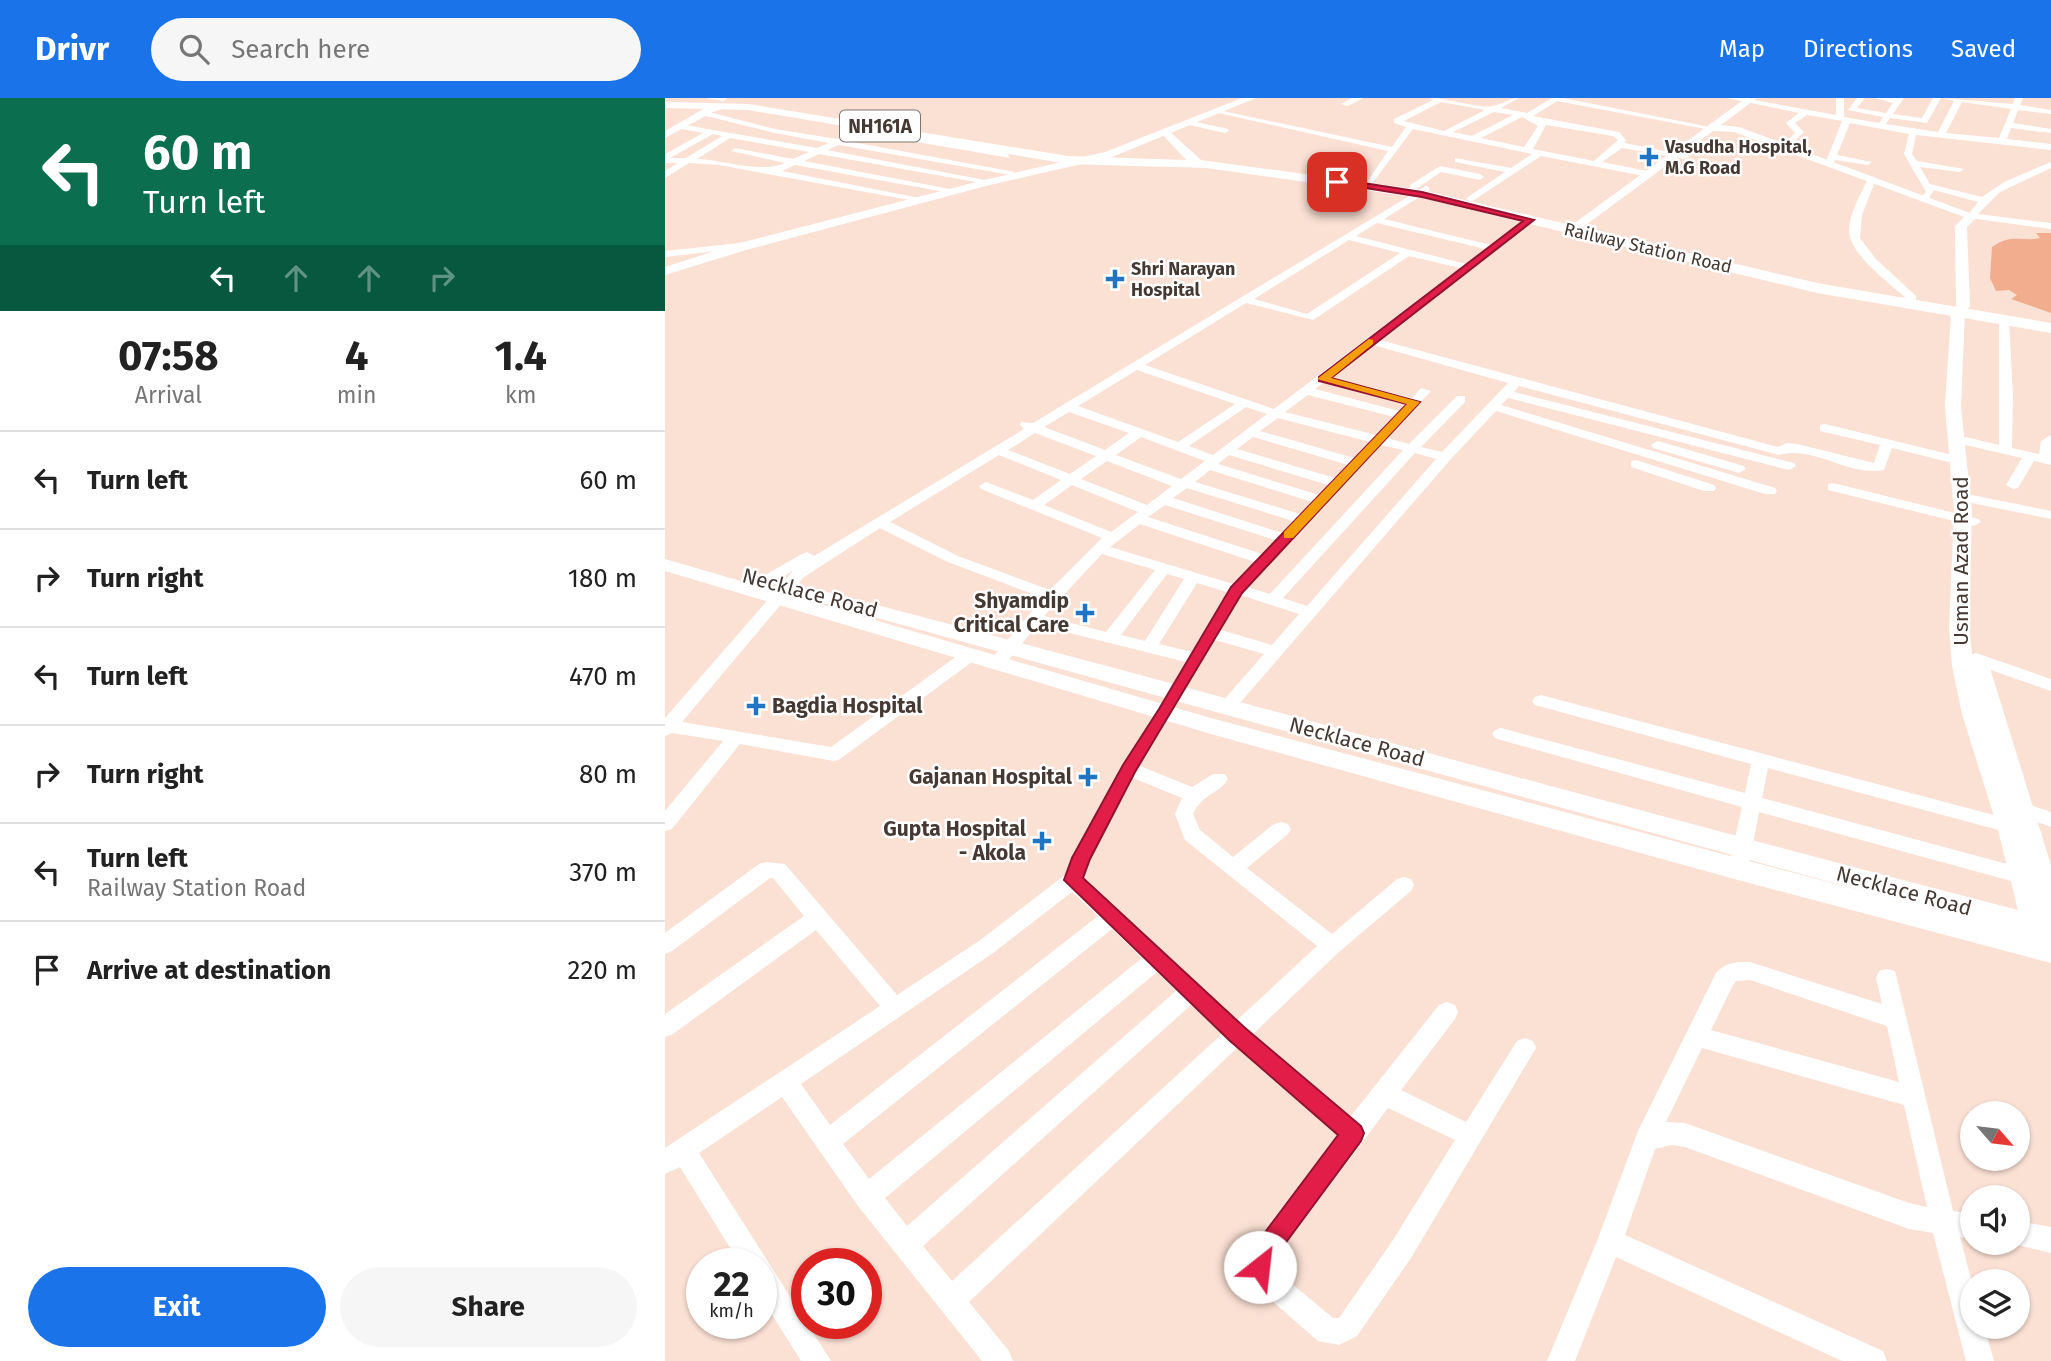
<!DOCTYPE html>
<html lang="en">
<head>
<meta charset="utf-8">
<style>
  :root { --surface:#fff; --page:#f6f6f6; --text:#222; --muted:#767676; --line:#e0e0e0; --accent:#1a73e8 }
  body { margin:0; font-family:"Fira Sans",sans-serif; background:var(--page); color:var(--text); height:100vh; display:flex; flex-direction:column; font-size:26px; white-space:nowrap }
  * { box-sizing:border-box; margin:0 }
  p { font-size:23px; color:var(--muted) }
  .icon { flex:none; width:38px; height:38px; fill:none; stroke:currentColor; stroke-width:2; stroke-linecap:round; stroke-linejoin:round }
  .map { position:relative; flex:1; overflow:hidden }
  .panel { display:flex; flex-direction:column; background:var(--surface); width:665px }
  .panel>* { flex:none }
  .guide { background:#0b6e4f; color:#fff; overflow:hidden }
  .needle { width:46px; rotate:118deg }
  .controls { position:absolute; left:1295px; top:1003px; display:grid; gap:14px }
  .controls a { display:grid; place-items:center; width:70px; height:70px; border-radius:50%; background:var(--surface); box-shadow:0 2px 5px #0004; font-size:35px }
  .speed { position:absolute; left:21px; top:1150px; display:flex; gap:14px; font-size:35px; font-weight:700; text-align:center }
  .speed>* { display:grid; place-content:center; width:91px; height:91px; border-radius:50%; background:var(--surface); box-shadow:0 2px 5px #0004; line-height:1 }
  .speed small { font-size:18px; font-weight:400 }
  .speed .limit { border:10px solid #d22; background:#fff; color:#111 }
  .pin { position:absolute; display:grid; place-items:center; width:60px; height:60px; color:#fff; margin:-30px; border-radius:14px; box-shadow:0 4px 10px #0006 }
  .me { position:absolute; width:77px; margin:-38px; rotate:29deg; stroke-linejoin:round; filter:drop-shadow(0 0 5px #0008) }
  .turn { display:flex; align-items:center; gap:24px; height:147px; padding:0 28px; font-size:32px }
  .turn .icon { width:91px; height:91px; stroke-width:2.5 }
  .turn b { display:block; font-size:49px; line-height:60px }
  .lanes { display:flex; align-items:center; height:66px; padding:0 28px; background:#0003; justify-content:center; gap:35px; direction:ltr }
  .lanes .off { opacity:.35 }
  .eta { display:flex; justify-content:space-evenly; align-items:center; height:119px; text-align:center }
  .eta b { font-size:42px; font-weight:700; line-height:49px }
  .button { display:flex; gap:14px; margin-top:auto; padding:14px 28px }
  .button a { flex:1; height:80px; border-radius:42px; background:var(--accent); color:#fff; font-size:28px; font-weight:700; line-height:80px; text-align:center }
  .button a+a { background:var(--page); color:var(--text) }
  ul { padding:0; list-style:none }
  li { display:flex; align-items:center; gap:21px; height:98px; padding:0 28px; border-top:2px solid var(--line) }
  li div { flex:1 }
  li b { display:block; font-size:26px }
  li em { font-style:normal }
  header { display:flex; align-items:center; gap:42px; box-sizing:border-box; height:98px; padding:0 35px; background:var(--accent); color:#fff }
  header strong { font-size:33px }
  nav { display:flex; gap:38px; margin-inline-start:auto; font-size:24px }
  .search { width:490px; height:63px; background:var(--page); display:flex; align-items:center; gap:18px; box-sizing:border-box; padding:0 24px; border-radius:38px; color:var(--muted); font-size:26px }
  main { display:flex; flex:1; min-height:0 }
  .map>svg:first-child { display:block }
  .green { fill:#f1ad8d }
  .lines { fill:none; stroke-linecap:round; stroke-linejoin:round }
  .minor { fill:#fff; fill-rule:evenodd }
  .major { fill:#fff; fill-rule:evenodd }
  .highway { fill:#fff; fill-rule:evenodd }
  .route { fill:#e11d48; stroke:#92132f; stroke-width:2 }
  .slow { fill:#f59e0b }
  .poi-dot { fill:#1f75c3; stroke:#fff; stroke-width:2.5 }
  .labels { text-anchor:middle; stroke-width:5; stroke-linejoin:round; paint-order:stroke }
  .far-poi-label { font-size:18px; font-weight:bold; fill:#463933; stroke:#fff; text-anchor:start }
  .far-street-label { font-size:18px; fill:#463933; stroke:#fff }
  .shield { fill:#fff; stroke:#7e7470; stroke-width:2 }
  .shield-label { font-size:19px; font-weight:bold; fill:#463933 }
  .street-label { font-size:21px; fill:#463933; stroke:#fff }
  .poi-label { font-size:21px; font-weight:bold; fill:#463933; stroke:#fff; text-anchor:end }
</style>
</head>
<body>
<header>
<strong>Drivr</strong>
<div class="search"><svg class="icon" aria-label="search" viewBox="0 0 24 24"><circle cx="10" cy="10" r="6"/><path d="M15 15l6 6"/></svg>Search here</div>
<nav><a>Map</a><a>Directions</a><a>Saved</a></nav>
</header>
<main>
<section class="panel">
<div class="guide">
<div class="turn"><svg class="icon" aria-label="left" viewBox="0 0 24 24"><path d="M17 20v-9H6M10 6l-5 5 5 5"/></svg><div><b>60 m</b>Turn left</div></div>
<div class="lanes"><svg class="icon" aria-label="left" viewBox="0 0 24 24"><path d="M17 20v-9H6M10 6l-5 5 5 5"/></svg><svg class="icon off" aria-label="ahead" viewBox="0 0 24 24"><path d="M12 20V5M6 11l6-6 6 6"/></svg><svg class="icon off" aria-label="ahead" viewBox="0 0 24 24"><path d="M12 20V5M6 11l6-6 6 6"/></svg><svg class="icon off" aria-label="right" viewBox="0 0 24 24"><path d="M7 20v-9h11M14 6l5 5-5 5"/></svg></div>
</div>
<div class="eta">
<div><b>07:58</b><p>Arrival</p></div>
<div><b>4</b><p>min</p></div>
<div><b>1.4</b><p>km</p></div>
</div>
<ul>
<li><svg class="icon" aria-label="left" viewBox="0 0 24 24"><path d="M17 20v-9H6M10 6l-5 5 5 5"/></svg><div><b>Turn left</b></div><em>60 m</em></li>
<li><svg class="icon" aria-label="right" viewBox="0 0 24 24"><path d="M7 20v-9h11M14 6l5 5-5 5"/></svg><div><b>Turn right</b></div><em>180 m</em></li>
<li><svg class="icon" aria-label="left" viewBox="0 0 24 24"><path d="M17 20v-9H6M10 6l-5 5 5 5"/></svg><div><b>Turn left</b></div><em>470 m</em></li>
<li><svg class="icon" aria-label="right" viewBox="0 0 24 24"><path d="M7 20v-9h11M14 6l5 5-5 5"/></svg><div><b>Turn right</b></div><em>80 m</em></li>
<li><svg class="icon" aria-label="left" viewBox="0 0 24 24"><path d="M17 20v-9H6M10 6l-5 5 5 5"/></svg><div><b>Turn left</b><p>Railway Station Road</p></div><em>370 m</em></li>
<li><svg class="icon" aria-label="arrive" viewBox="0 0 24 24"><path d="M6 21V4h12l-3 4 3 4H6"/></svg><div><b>Arrive at destination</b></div><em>220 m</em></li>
</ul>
<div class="button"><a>Exit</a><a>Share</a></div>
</section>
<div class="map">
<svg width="1386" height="1263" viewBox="0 0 1386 1263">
  <rect width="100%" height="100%" fill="#fbe0d4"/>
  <!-- green -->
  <path class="green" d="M1371 135H1386V215L1346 201 1352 197 1344 192 1331 193 1325 180 1327 149C1347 135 1355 144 1375 140Z"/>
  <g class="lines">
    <!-- minor -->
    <path class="minor" d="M41 0H61L62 1 58 3Z
      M687 0H698L683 8 676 6Z
      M765 0C782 0 815 11 827 8 837 7 843 0 854 0L836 10 862 15 887 0H898L1050 30 1046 32 892 3 868 18 954 34 961 42 960 45 1024 58 1020 61 957 50 937 64 987 74 988 76 984 79 876 58 806 104 801 101 803 99 840 74 790 64V60L846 70 867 56 748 31 706 87 702 84 723 53 549 14 553 12 727 49 741 29 729 25V21L768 2ZM776 4 820 12 779 33 739 23ZM829 14 848 17 807 38 788 34ZM857 19 873 28 859 49 816 40ZM881 27 948 38 953 42 929 63 868 51Z
      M1062 0H1078L1171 17V0H1179V19L1214 25 1218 19 1183 12 1192 0H1200L1192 10 1221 15 1228 5 1210 0H1239L1228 16 1257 20 1268 0H1276L1262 25 1225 20 1221 26 1273 34 1289 3 1278 0 1348 6 1350 0H1358L1355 7 1386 12V16L1353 12 1348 25 1386 31V35L1346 30 1342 41 1386 46V52L1251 37 1247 56 1252 63 1299 71 1295 74 1255 69 1265 86 1317 99 1339 84 1386 64V70L1335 94 1313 116 1386 125V131L1304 120 1302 118 1313 104 1269 92 1262 103H1256L1254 101 1261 94 1239 56 1244 36 1185 25 1172 57 1207 64 1203 67 1170 62 1164 69 1160 66 1177 23 1142 17 1130 25 1139 34 1119 53 1115 50 1130 35 1121 25 1134 15ZM1297 4 1346 11 1334 40 1281 35Z
      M40 13 110 31 172 41 199 30 342 55 345 60 200 35 182 43 350 74 346 77 174 47 162 52 320 82 316 85 154 56 139 63 285 91 280 94 130 67 117 73 255 100 250 103 54 67 24 65 0 80V73L13 65H0V56L38 35 11 30 14 26 152 50 164 45 110 35 37 17ZM48 36 57 38 21 60H5ZM65 40 144 54 128 61 70 50 66 53 120 65C95 76 60 62 32 61Z
      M527 23 563 31 564 33 560 35 524 27Z
      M775 68 815 76 819 79 815 82 776 74 751 91H745V87Z
      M1207 78 1211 81 1197 117 1195 140 1210 160 1251 198V202H1243C1226 186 1184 157 1184 132 1185 114 1195 97 1203 81Z
      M761 88 764 89V93L719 121 826 147 862 120 870 122 715 242 1113 349 1122 345 1132 346 1209 365 1215 347 1155 333V327L1160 326 1300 360 1302 363 1295 367 1227 350 1219 372C1183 379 1149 347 1114 357L854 288 849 294 1129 365 1131 368 1124 372 843 300 836 307 1110 390 1112 393 1110 396H1100L831 313 785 362 568 613 562 615 553 609 556 605 599 556 550 542 475 668 527 689 548 676H560L563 681C553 697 539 694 528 716L535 732 568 759 609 726 616 724 623 726 626 731 623 736 582 770 667 836 732 781 739 779 746 781 749 787 746 793 674 854 588 936 686 1018 774 907 782 904 790 907 793 914 790 921 736 992 801 1024 852 943 860 940 868 943 871 950 746 1160 692 1238 674 1247 653 1243 591 1189C584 1173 581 1165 588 1148L672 1037 572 950 304 1204 344 1253 348 1263H317L193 1108 117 999 34 1055 166 1263H136L96 1199V1166H75L15 1069 0 1076V1050L215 908 151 832 8 936 0 939V916L139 818 108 780H105L7 853 0 856V835L94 766 101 764 120 766 232 897 314 843 400 777 409 754 458 666 521 564 372 527 338 569H326L324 565 326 561 378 500 283 464 215 430 139 479 17 624 166 649 299 553H311L313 557 311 561 175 661 169 663 75 646 7 731 0 733V713L58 643 7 635 0 638V620L128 473 100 488 95 486 92 483 95 480 137 456 142 454 149 458 359 331 355 327 356 324 368 325ZM712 125 820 151 801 166 691 138ZM684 142 735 155 642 216 589 201ZM744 158 795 170 609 311 480 267 581 205 648 222ZM708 247 843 285 777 354 756 349 800 304V298H792L744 346 722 340 766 293 756 290 747 300 666 280ZM472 272 570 306 513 344 413 308ZM658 285 741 306 734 313 650 291ZM643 297 729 319 711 337 620 314ZM581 309 602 316 548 357 524 348ZM404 314 464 335 440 352 379 329ZM613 320 705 344 689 360 595 333ZM370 335 431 358 405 376 343 352ZM476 339 540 363 516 381 451 357ZM588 339 683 367 670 380 572 351ZM716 347 738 352 605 496 582 489ZM750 355 771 361 642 508 618 500ZM334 357 396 382 368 402 321 384 314 388 316 391 437 440 385 492 293 458 225 424ZM564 357 663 387 654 397 553 366ZM442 363 507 388 482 407 416 381ZM545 372 647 404 635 416 530 384ZM407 387 473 414 446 434 379 407ZM522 390 628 423 617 435 508 400ZM500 407 610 442 597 456 483 419ZM475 426 590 464 568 486 445 449ZM437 456 490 472 441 534 379 518ZM502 476 519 481 480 543 456 537ZM532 485 562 494 527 554 494 546ZM576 497 634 516 607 547 556 532ZM468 680 517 700 510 716 520 742 652 848 572 922 419 780 426 760ZM407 794 433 818 165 1027 136 986 328 855ZM447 831 477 860 204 1081 178 1046ZM492 874 511 893 242 1128 220 1100ZM526 907 557 936 287 1183 258 1148ZM723 1010 790 1042 728 1142 674 1220H668L609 1171V1162Z
      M84 144 88 145V149L0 159V153Z
      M1334 220 1344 222 1348 298 1347 350 1374 356 1376 343 1386 337V367L1369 363 1353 390 1348 391 1341 387 1357 360 1296 346 1295 343 1301 339 1334 347Z
      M993 343 1079 368 1081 371 1074 375 988 350 986 347Z
      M971 362 1049 387 1051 390 1049 393H1039L966 369V363Z
      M1168 385 1314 421 1316 424 1309 428 1163 392V386Z
      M1297 395 1386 413V421L1292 402V396Z
      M1311 555 1386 581V593L1305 565 1303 561 1305 557Z
      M876 597 1359 725 1362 730 1359 735 1352 737 1103 670 1097 700 1357 770 1364 772 1367 778 1364 784 1357 786 1094 714 1083 772 1080 778 1073 780 1066 778 1063 772 1077 709 836 642 830 640 827 636 830 632 836 630 1080 695 1086 666 870 607 867 603 870 599Z
      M1356 704 1386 714V729L1349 716 1347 711 1349 706Z
      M1085 864 1217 906 1211 880 1214 873 1222 871 1230 873 1288 1113 1307 1116V1142L1295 1139 1307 1185V1228H1319L1329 1263H1301L1268 1135 1244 1131 1020 1049 1006 1047 990 1051 960 1137 1218 1253 1222 1263H1177L951 1159 910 1263H882L932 1143 973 1033 1051 875C1061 864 1070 864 1085 864ZM1085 882 1222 928 1234 984 1046 932 1067 889 1071 883ZM1037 950 1239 1007 1262 1109 1244 1105 1020 1025 1001 1024Z
      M1353 1123 1386 1129V1155L1344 1145 1353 1144Z"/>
    <!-- major -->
    <path class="major" d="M577 0H591L447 59 325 87 81 152 0 177V169L71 146 319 82 440 54Z
      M1081 0H1092L1056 27 1074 29 1313 118 1302 129 1305 208 1300 215 1296 308 1307 414 1304 529 1308 564 1322 565 1325 570 1386 767V865L1073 782 546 636 0 473V461L546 620 1212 797 140 500 137 496 140 492 147 490C550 595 950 708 1353 812L1332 728 1297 616 1287 568 1284 529 1289 414 1280 308 1286 215 1291 208 1290 128 1299 119 1069 34 1048 33 910 135H902L900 132Z
      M57 5 61 6V10L48 14 0 40V33L40 10Z"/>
    <!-- highway -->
    <path class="highway" d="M0 4 83 6 403 58 521 62 496 35 502 31 536 62 757 92 1152 185 1386 225V235L1152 195 757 100 541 70 403 66 83 12 0 10Z"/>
  </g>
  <!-- route -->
  <path class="route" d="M672 81 757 94 869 122 666 280 755 304 577 495 470 674 425 761 418 780 579 929 696 1028 699 1035 696 1043 608 1162 603 1177 595 1181 586 1177 583 1169 589 1149 673 1037 564 942 399 782 407 760 458 667 494 611 566 489 742 306 654 283V279L858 123 757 99 669 85Z"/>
  <!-- slow -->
  <path class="slow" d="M704 241 708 242V246L666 280 755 304 628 440H619V434L742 306 652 281Z"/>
  <!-- markers -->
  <g class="poi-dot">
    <path d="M980.5 48.5h7v7h7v7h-7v7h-7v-7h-7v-7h7z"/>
    <path d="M446.5 170.5h7v7h7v7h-7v7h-7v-7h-7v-7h7z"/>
    <path d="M416.5 504.5h7v7h7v7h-7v7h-7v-7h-7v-7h7z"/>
    <path d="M87.5 597.5h7v7h7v7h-7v7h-7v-7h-7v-7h7z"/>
    <path d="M419.5 668.5h7v7h7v7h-7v7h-7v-7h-7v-7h7z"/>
    <path d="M373.5 732.5h7v7h7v7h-7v7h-7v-7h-7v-7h7z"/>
  </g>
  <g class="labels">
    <!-- far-poi labels -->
    <g class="far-poi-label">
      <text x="1000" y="55">Vasudha Hospital,<tspan x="1000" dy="21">M.G Road</tspan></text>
      <text x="466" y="177">Shri Narayan<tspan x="466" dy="21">Hospital</tspan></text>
    </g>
    <!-- far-street labels -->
    <g class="far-street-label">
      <text transform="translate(983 150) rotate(13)" y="6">Railway Station Road</text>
    </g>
    <!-- shield labels -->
    <rect class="shield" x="175" y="12.5" width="80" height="31" rx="5"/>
    <g class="shield-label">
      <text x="215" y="35">NH161A</text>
    </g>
    <!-- street labels -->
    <g class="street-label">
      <text transform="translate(1296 463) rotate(-90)" y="7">Usman Azad Road</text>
      <text transform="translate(145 495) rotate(15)" y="7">Necklace Road</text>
      <text transform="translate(692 644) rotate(15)" y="7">Necklace Road</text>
      <text transform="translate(1239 793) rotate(15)" y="7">Necklace Road</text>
    </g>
    <!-- poi labels -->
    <g class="poi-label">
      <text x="404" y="510">Shyamdip<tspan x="404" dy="24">Critical Care</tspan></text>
      <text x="107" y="615" text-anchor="start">Bagdia Hospital</text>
      <text x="407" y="686">Gajanan Hospital</text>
      <text x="361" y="738">Gupta Hospital<tspan x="361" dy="24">- Akola</tspan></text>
    </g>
  </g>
</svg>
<div class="controls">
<a><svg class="needle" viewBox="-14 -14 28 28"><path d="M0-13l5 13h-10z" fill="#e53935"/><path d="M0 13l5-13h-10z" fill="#767676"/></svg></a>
<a><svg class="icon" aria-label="sound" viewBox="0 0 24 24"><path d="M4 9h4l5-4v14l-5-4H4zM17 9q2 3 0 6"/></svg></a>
<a><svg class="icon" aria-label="layers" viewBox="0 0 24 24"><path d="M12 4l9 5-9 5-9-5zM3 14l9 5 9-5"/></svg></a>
</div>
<div class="speed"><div>22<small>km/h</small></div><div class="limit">30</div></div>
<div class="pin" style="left:672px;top:84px;background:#d93025"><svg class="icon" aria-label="arrive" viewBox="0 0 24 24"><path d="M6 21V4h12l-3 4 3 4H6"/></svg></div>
<svg class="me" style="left:595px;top:1169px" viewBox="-20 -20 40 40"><circle r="19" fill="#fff"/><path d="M0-13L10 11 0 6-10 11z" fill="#e11d48"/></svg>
</div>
</main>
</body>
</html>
